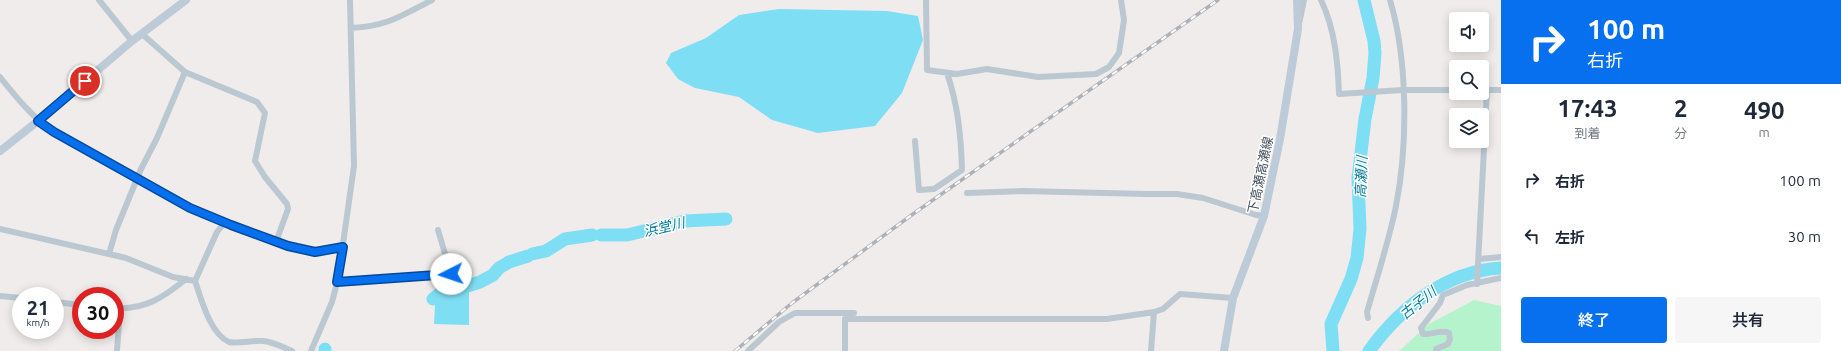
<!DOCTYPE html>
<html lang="ja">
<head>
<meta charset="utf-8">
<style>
  :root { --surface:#fff; --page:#f6f6f7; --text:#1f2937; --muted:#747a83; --accent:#0770ef }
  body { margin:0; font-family:Ubuntu,"Noto Sans JP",sans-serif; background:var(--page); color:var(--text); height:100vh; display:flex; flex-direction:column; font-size:15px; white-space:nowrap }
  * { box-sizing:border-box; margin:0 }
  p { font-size:13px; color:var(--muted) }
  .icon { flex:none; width:22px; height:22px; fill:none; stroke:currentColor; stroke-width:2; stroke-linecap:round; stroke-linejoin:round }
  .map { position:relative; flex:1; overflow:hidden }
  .details { display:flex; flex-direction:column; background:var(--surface); width:340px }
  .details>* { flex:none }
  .top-card { background:#0770ef; color:#fff; overflow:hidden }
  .tools { position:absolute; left:1449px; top:12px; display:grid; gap:8px }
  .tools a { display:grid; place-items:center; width:40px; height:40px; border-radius:4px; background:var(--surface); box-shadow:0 2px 10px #0003; font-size:20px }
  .speed { position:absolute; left:12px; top:287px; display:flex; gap:8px; font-size:20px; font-weight:700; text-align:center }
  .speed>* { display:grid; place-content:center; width:52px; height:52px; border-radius:50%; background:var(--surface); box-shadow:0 2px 10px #0003; line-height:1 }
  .speed small { font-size:10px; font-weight:400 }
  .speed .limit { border:6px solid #d22; background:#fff; color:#111 }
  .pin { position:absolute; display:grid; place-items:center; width:34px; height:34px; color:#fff; margin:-17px; border:2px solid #fff; border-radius:50%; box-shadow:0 1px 4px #0007 }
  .me { position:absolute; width:44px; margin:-22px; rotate:266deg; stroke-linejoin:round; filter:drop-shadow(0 0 3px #0008) }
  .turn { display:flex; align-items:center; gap:14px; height:84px; padding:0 20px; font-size:18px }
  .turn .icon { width:52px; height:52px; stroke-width:2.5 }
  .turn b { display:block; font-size:28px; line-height:34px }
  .eta { display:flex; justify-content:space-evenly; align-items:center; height:68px; text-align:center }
  .eta b { font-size:24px; font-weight:600; line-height:28px }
  .action { display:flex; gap:8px; margin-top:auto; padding:8px 20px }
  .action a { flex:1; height:46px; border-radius:4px; background:var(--accent); color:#fff; font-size:16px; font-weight:600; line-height:46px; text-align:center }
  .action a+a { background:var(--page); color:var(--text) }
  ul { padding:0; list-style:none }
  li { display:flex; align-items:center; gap:12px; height:56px; padding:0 20px }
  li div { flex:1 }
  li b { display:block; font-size:15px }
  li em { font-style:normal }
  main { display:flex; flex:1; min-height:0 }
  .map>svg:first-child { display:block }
  .green { fill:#b5f3cc }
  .water { fill:#7edef4 }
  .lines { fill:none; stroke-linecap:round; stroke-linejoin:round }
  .river { stroke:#7edef4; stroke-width:13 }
  .street { stroke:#bbc8d1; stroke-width:6 }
  .secondary { stroke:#bdcad8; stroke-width:8 }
  .rail-casing { stroke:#aeb2b8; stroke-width:3.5 }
  .rail { stroke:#fff; stroke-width:2; stroke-dasharray:6; stroke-linecap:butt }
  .route-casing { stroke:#05499b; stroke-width:10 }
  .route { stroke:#0770ef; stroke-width:7 }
  .labels { text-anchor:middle; stroke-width:3; stroke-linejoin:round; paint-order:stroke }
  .street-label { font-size:13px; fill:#43515c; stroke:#fff }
  .water-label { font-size:14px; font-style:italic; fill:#037d9a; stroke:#fff }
</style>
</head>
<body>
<main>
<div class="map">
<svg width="1501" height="351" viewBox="0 0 1501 351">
  <rect width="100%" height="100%" fill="#f0ecec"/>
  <!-- green -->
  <path class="green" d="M1474 300 1501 306V351H1399L1429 324Z"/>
  <!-- water -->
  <path class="water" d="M779 9 887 11 918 16 923 40 902 93 875 126 818 133 772 120 739 97 695 88 678 79 666 63 671 53 706 38 739 15Z
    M469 292V325L434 324 435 305 448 294Z"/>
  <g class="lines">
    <!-- river -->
    <path class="river" d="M601 235H627L685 221 726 219
      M532 254 546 251 565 239 592 235
      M433 299 444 290 458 289 480 282 493 275 499 268 509 262 528 256
      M325 349V351
      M1333 351 1331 324 1351 279 1357 258 1360 229 1358 178 1365 119 1373 78 1375 53 1374 41 1364 0
      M1369 351C1400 308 1446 271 1501 268"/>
    <!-- street -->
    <path class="street" d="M99 0 132 41
      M926 0 927 70 957 74 987 69 1038 77 1096 74 1109 67 1119 53 1124 20 1121 0
      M1321 0C1335 29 1338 63 1339 94L1403 90H1456
      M1299 24 1304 0
      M351 28C388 26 401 16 432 0
      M142 34 185 72 257 102 265 113 255 161 265 177 287 204 288 209 276 242
      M0 77C16 97 32 117 54 132L190 208 231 225 288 246 315 252 343 247
      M1482 90H1501
      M915 141 919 190 934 189 962 170C961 136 958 105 947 73
      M967 193 1023 191 1146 194H1177L1203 198 1256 215 1264 216
      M225 222 217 232 195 281C201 298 210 334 229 342 237 344 254 340 263 341 274 342 283 347 292 351
      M0 229 126 258 173 277 195 281
      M109 254 116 230 141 169 157 138 185 72
      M1479 259 1501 257
      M337 282 451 274 438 230
      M1477 284 1487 90
      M0 296 21 298
      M55 302 81 305
      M115 308C145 310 164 297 186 279
      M1368 318 1367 312C1377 277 1389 241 1396 206 1408 144 1408 61 1390 0
      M1436 349 1448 344 1450 339 1449 333C1440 329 1432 335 1423 334L1421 328 1440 303 1443 295 1467 285 1501 278
      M117 351 120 308
      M311 351 332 302 338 279 354 166 350 0
      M748 351 779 322 795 313H854
      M845 351V319H1107L1154 312 1163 309 1180 294 1233 298
      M1151 351 1154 312"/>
    <!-- secondary -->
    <path class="secondary" d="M0 151 38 121 132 41 186 0
      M1224 351 1233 298 1264 216 1280 139 1298 29 1297 0"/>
    <defs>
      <path id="rail" d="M735 351 792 303 913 214 1218 0"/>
    </defs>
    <!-- rail casing -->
    <use href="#rail" class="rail-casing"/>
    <!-- rail -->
    <use href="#rail" class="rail"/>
  </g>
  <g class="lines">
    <defs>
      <path id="route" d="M85 81 38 121 54 132 190 208 231 225 288 246 315 252 343 247 337 282 451 274"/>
    </defs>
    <!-- route casing -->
    <use href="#route" class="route-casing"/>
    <!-- route -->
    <use href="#route" class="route"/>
  </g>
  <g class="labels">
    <!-- street labels -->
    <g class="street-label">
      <text transform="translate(1260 175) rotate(-78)" y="5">下高瀬高瀬線</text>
    </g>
    <!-- water labels -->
    <g class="water-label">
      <text transform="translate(1361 177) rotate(-87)" y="5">高瀬川</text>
      <text transform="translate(664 227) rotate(-13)" y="5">浜堂川</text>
      <text transform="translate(1418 303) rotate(-39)" y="5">古子川</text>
    </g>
  </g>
</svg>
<div class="tools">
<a><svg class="icon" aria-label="sound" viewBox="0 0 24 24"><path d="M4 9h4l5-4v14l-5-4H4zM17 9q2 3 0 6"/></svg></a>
<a><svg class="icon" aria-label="search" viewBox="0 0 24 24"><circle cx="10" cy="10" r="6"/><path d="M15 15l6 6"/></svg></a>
<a><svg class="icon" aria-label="layers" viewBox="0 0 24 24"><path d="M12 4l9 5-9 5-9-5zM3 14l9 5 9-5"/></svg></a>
</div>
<div class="speed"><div>21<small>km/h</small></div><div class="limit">30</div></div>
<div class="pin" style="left:85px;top:81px;background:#d93025"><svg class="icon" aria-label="arrive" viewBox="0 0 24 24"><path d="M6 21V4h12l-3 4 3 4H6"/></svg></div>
<svg class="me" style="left:451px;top:274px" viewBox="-20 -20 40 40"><circle r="19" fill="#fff"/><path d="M0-13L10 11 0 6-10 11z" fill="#0770ef"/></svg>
</div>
<section class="details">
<div class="top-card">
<div class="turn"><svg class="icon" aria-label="right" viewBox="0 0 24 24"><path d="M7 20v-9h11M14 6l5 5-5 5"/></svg><div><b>100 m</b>右折</div></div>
</div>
<div class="eta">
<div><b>17:43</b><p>到着</p></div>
<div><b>2</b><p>分</p></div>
<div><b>490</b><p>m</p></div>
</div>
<ul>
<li><svg class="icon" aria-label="right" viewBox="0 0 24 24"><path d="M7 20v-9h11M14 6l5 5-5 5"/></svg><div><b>右折</b></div><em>100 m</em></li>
<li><svg class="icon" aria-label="left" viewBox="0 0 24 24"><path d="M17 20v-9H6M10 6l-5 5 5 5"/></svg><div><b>左折</b></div><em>30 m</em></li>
</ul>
<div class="action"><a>終了</a><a>共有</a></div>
</section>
</main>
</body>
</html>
